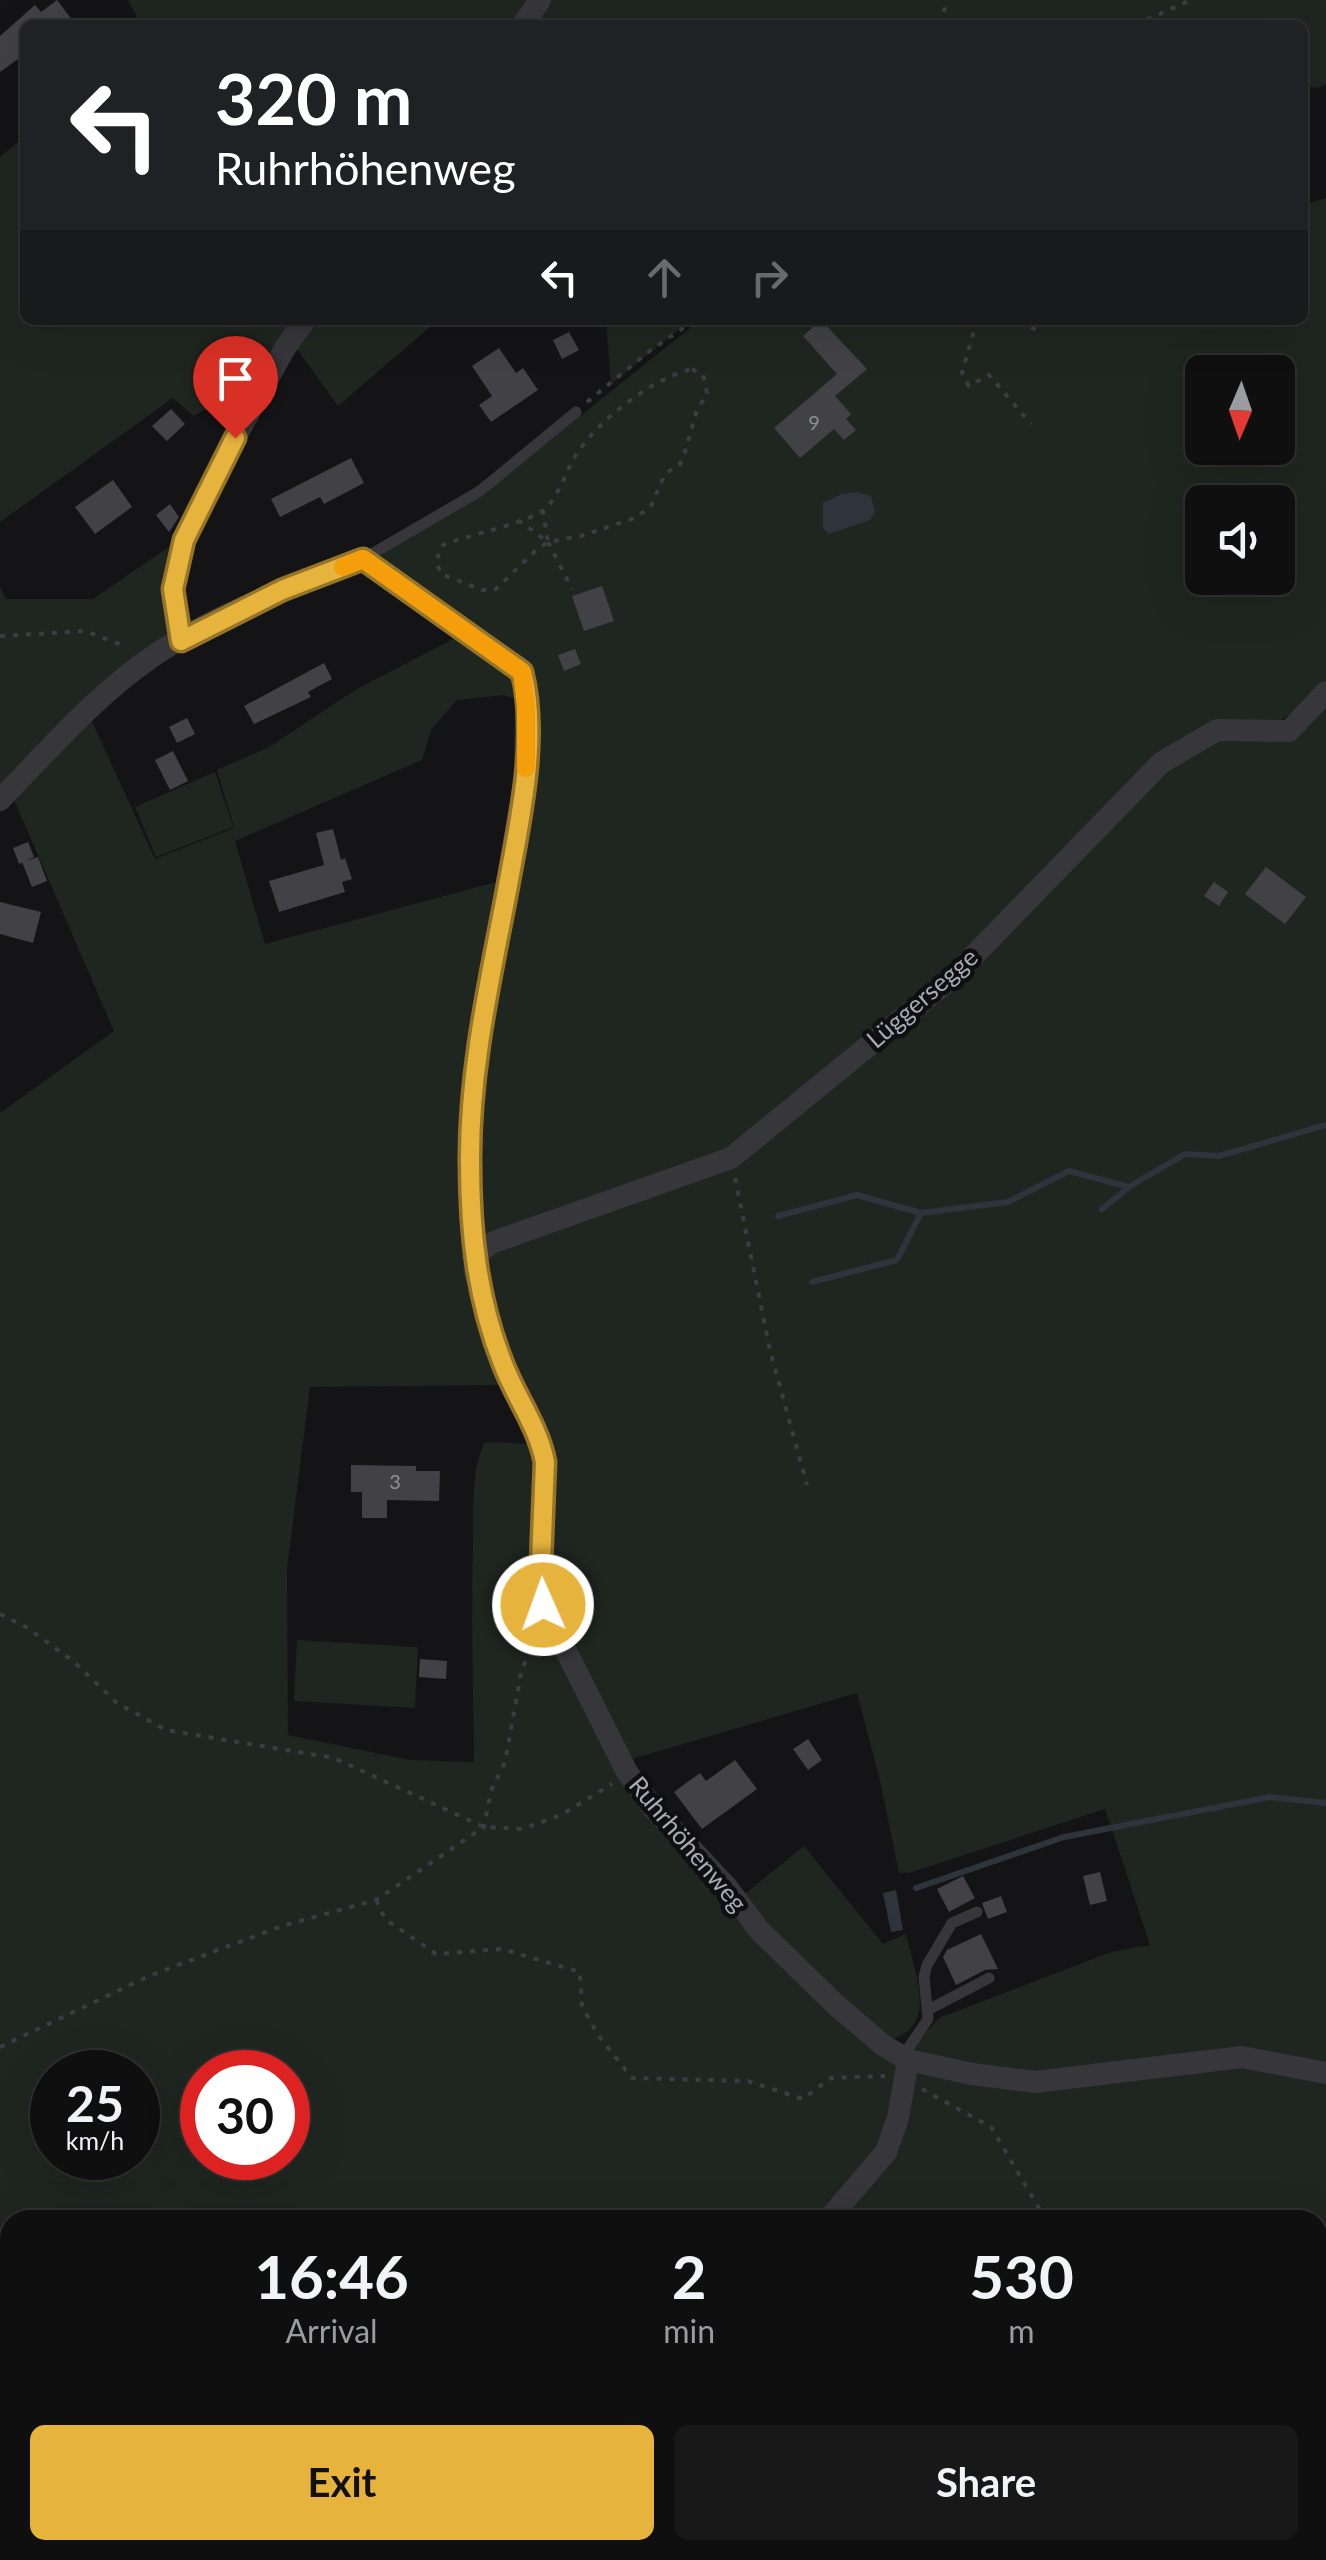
<!DOCTYPE html>
<html lang="en">
<head>
<meta charset="utf-8">
<style>
  :root { --surface:#0f0f10; --page:#181819; --text:#f1f3f6; --muted:#9b9c9f; --line:#2f2f30; --accent:#e6b33d }
  body { margin:0; font-family:Lato,sans-serif; background:var(--page); color:var(--text); height:100vh; display:flex; flex-direction:column; font-size:38px; white-space:nowrap }
  * { box-sizing:border-box; margin:0 }
  p { font-size:32px; color:var(--muted) }
  .icon { flex:none; width:55px; height:55px; fill:none; stroke:currentColor; stroke-width:2; stroke-linecap:round; stroke-linejoin:round }
  .map { position:relative; flex:1; overflow:hidden }
  .drawer { position:absolute; left:0px; top:2210px; width:1328px; height:350px; display:flex; flex-direction:column; background:var(--surface); border-radius:30px 30px 0 0; box-shadow:0 10px 40px #0002,0 0 0 2px var(--line) }
  .drawer>* { flex:none }
  .banner { position:absolute; left:20px; top:20px; width:1288px; height:305px; border-radius:15px; box-shadow:0 10px 40px #0002,0 0 0 2px var(--line); background:#202124; color:#fff; overflow:hidden }
  .needle { width:65px; rotate:182deg }
  .controls { position:absolute; left:1185px; top:355px; display:grid; gap:20px }
  .controls a { display:grid; place-items:center; width:110px; height:110px; border-radius:15px; background:var(--surface); box-shadow:0 10px 40px #0002,0 0 0 2px var(--line); font-size:50px }
  .speed { position:absolute; left:30px; top:2050px; display:flex; gap:20px; font-size:50px; font-weight:700; text-align:center }
  .speed>* { display:grid; place-content:center; width:130px; height:130px; border-radius:50%; background:var(--surface); box-shadow:0 10px 40px #0002,0 0 0 2px var(--line); line-height:1 }
  .speed small { font-size:25px; font-weight:400 }
  .speed .limit { border:15px solid #d22; background:#fff; color:#111 }
  .pin { position:absolute; display:grid; place-items:center; width:85px; height:85px; color:#fff; margin:-102px -42px; border-radius:50% 50% 50% 0; rotate:-45deg; box-shadow:0 0 10px #0007 }
  .pin .icon { rotate:45deg }
  .me { position:absolute; width:110px; margin:-55px; rotate:358deg; stroke-linejoin:round; filter:drop-shadow(0 0 8px #0008) }
  .turn { display:flex; align-items:center; gap:35px; height:210px; padding:0 30px; font-size:45px }
  .turn .icon { width:130px; height:130px; stroke-width:2.5 }
  .turn b { display:block; font-size:70px; line-height:85px }
  .lanes { display:flex; align-items:center; height:95px; padding:0 30px; background:#0003; justify-content:center; gap:50px; direction:ltr }
  .lanes .off { opacity:.35 }
  .eta { display:flex; justify-content:space-evenly; align-items:center; height:170px; text-align:center }
  .eta b { font-size:60px; font-weight:700; line-height:70px }
  .primary-button { display:flex; gap:20px; margin-top:auto; padding:20px 30px }
  .primary-button a { flex:1; height:115px; border-radius:15px; background:var(--accent); color:#111; font-size:40px; font-weight:700; line-height:115px; text-align:center }
  .primary-button a+a { background:var(--page); color:var(--text) }
  .map>svg:first-child { display:block }
  .green { fill:#1f2620; fill-rule:evenodd }
  .water { fill:#2d343b }
  .lines { fill:none; stroke-linecap:round; stroke-linejoin:round }
  .stream { stroke:#2d343b; stroke-width:6 }
  .building { fill:#414146 }
  .path { stroke:#3c3d42; stroke-width:4; stroke-dasharray:5 8; stroke-linecap:butt }
  .service { stroke:#36363b; stroke-width:11 }
  .minor { stroke:#36363b; stroke-width:22 }
  .route-casing { stroke:#967428; stroke-width:25 }
  .route { stroke:#e6b33d; stroke-width:18 }
  .slow { stroke:#f59e0b; stroke-width:18 }
  .labels { text-anchor:middle; stroke-width:9; stroke-linejoin:round; paint-order:stroke }
  .number-label { font-size:20px; fill:#8e9099 }
  .street-label { font-size:25px; fill:#a7abb5; stroke:#0f0f11 }
</style>
</head>
<body>
<div class="map">
<svg width="1326" height="2560" viewBox="0 0 1326 2560">
  <rect width="100%" height="100%" fill="#141416"/>
  <!-- green -->
  <path class="green" d="M128 0H534L517 25H141Z
    M543 0H1326V84L1318 88 1303 86 1302 25H527Z
    M25 136V320H301L265 374 194 416 173 398 0 522V157Z
    M1326 198V688L1277 723 1213 725 1159 761 1067 853 1069 858 1162 765 1221 732 1279 735 1326 694V2306L1318 2312V2220H10V2550H404L397 2560H0V1113L114 1031 12 795 89 715 155 859 234 828 217 770 269 747 357 689 461 635 517 671 523 701 503 695 457 700 431 730 422 760 235 841 265 944 504 880 471 1061 466 1160 467 1258 501 1385 310 1387 287 1569 288 1735 410 1760 474 1762C473 1688 471 1615 473 1542 474 1509 470 1472 485 1442L533 1444 539 1459V1487L536 1592 625 1775 652 1810 709 1871 757 1932 882 2047 908 2062 931 2069 1035 2085 1243 2062 1300 2073 1304 2063 1241 2051 1034 2080 973 2072 905 2056 939 2018 1111 1952 1150 1945 1105 1809 909 1873H899L880 1781 857 1693 625 1761 543 1591 548 1456 536 1421 518 1394 506 1365 478 1266 474 1161 480 1062 531 767V699L521 666 386 572 374 557 483 494 700 320H1302L1303 205ZM1202 372H1278V448H1202ZM1202 502H1278V578H1202ZM52 2072H138V2158H52ZM202 2072H288V2158H202Z
    M309 320H438L338 406 292 342Z
    M606 320H691L611 384Z
    M179 540 176 641 0 795V587L6 599H93Z
    M215 772 233 827 156 857 135 807Z
    M297 1640 418 1647 415 1708 294 1701Z
    M804 1846 883 1944 906 1934C914 1972 942 2032 884 2040L741 1897Z
    M524 2550H721L724 2560H506Z"/>
  <!-- water -->
  <path class="water" d="M857 492 871 496 875 511 870 520 829 534 823 528V503L842 494Z
    M896 1890 903 1930 891 1932 883 1893Z"/>
  <g class="lines">
    <!-- stream -->
    <path class="stream" d="M1102 1209 1128 1188
      M778 1216 857 1195 921 1213 1008 1202 1069 1171 1129 1187 1185 1154 1219 1156 1326 1125
      M812 1282 897 1260 921 1213
      M916 1888 1064 1837 1270 1797 1326 1803"/>
  </g>
  <!-- building -->
  <path class="building" d="M57 0 76 25H25V54L0 72V36L35 5 41 12Z
    M821 320 867 369 835 396 851 414 846 419 856 430 844 440 834 429 800 458 774 428 837 374 803 336Z
    M569 332 579 350 562 359 553 340Z
    M499 348 516 373 523 368 538 390 491 422 479 405 492 396 472 366Z
    M171 409 185 424 167 441 152 426Z
    M351 458 364 483 324 504 320 497 280 517 271 499Z
    M113 480 132 507 95 534 75 507Z
    M170 504 179 517 169 532 156 515Z
    M602 586 614 621 584 631 572 596Z
    M575 649 581 664 564 671 558 655Z
    M324 663 332 679 308 692 311 697 254 724 244 706Z
    M187 718 195 734 177 743 169 727Z
    M173 751 188 781 170 790 155 760Z
    M333 829 341 860 345 858 352 879 342 882 345 892 279 912 269 881 324 865 316 833Z
    M28 842 34 857 19 864 13 848Z
    M38 857 47 881 32 887 22 862Z
    M1266 867 1306 897 1285 924 1245 894Z
    M1214 882 1228 892 1219 906 1204 896Z
    M0 902 41 912 33 943 0 934Z
    M351 1465 416 1466V1471H440L439 1501 387 1500V1518H362V1492H351Z
    M420 1659 447 1661 446 1679 419 1677Z
    M808 1739 822 1760 808 1770 793 1749Z
    M735 1760 757 1789 702 1829 674 1792 700 1773 706 1781Z
    M1100 1872 1107 1901 1090 1905 1083 1876Z
    M963 1876 975 1898 949 1912 937 1889Z
    M1001 1896 1007 1912 988 1919 982 1903Z
    M981 1934 998 1969 985 1970 956 1985 943 1957 947 1950Z"/>
  <g class="lines">
    <!-- path -->
    <path class="path" d="M942 25 946 0
      M1135 25 1191 0
      M977 320 962 373 969 386 989 375 1031 424
      M1022 320 1024 325 1034 329 1054 320
      M692 369 703 375 707 393 696 413 685 452 680 464 665 474 650 508 632 519 581 536 548 542 534 552 496 589 482 590 441 574 436 561 443 545C465 536 531 522 545 509 560 494 565 473 576 455 598 420 653 378 692 369Z
      M587 402 651 350 695 320
      M518 520 548 542 543 511
      M548 542 572 589
      M0 636 85 631 127 647
      M735 1178 770 1350 807 1485
      M0 1614 26 1627 73 1661 117 1703 166 1730 334 1758 484 1827 522 1829 561 1815 612 1784
      M376 1900 385 1919 436 1954 502 1949 580 1972 582 2006 598 2035 632 2078 748 2081 803 2099 831 2078 885 2076
      M0 2047 149 1976 282 1926 376 1900 484 1827 491 1791 505 1762 522 1668 537 1641
      M922 2089 991 2127 1046 2220"/>
    <!-- service -->
    <path class="service" d="M363 559 480 491 576 412
      M928 2010 989 1978
      M903 2056 928 2019 924 1977 927 1965 952 1923 977 1912"/>
    <!-- minor -->
    <path class="minor" d="M523 25 540 0
      M181 641 173 589 185 540 235 438 285 348 305 320
      M0 800C48 751 95 696 152 657 213 615 294 586 363 559L518 667 524 679 526 707 525 777 476 1062 470 1160 475 1273 502 1363 541 1443 545 1462 540 1589 543 1605 627 1772 654 1809 727 1887 759 1930 836 2005 883 2045 908 2060 972 2074 1035 2082 1242 2057 1326 2073
      M473 1257 491 1243 731 1158 954 976 1161 763 1217 730 1289 731 1326 692
      M828 2220 886 2152 898 2118 908 2060
      M1318 2255 1326 2252
      M902 2550 938 2555 1020 2550
      M408 2560 415 2550
      M493 2560 511 2550"/>
  </g>
  <g class="lines">
    <defs>
      <path id="route" d="M235 438 184 540 173 589 181 641 282 590 363 559 522 672C539 739 519 824 507 891 490 980 469 1071 470 1163 470 1232 477 1299 503 1364 516 1398 538 1426 545 1462L540 1589 543 1605"/>
    </defs>
    <!-- route casing -->
    <use href="#route" class="route-casing"/>
    <!-- route -->
    <use href="#route" class="route"/>
    <!-- slow -->
    <path class="slow" d="M343 567 363 559 522 672 526 707V768"/>
  </g>
  <g class="labels">
    <!-- number labels -->
    <g class="number-label">
      <text x="814" y="430">9</text>
      <text x="395" y="1489">3</text>
    </g>
    <!-- street labels -->
    <g class="street-label">
      <text transform="translate(922 998) rotate(-41)" y="9">Lüggersegge</text>
      <text transform="translate(688 1844) rotate(50)" y="9">Ruhrhöhenweg</text>
    </g>
  </g>
</svg>
<div class="controls">
<a><svg class="needle" viewBox="-14 -14 28 28"><path d="M0-13l5 13h-10z" fill="#e53935"/><path d="M0 13l5-13h-10z" fill="#9b9c9f"/></svg></a>
<a><svg class="icon" aria-label="sound" viewBox="0 0 24 24"><path d="M4 9h4l5-4v14l-5-4H4zM17 9q2 3 0 6"/></svg></a>
</div>
<div class="speed"><div>25<small>km/h</small></div><div class="limit">30</div></div>
<div class="pin" style="left:235px;top:438px;background:#d93025"><svg class="icon" aria-label="arrive" viewBox="0 0 24 24"><path d="M6 21V4h12l-3 4 3 4H6"/></svg></div>
<svg class="me" style="left:543px;top:1605px" viewBox="-20 -20 40 40"><circle r="17" fill="#e6b33d" stroke="#fff" stroke-width="3"/><path d="M0-11L8 9 0 5-8 9z" fill="#fff"/></svg>
<div class="banner">
<div class="turn"><svg class="icon" aria-label="left" viewBox="0 0 24 24"><path d="M17 20v-9H6M10 6l-5 5 5 5"/></svg><div><b>320 m</b>Ruhrhöhenweg</div></div>
<div class="lanes"><svg class="icon" aria-label="left" viewBox="0 0 24 24"><path d="M17 20v-9H6M10 6l-5 5 5 5"/></svg><svg class="icon off" aria-label="ahead" viewBox="0 0 24 24"><path d="M12 20V5M6 11l6-6 6 6"/></svg><svg class="icon off" aria-label="right" viewBox="0 0 24 24"><path d="M7 20v-9h11M14 6l5 5-5 5"/></svg></div>
</div>
<section class="drawer">
<div class="eta">
<div><b>16:46</b><p>Arrival</p></div>
<div><b>2</b><p>min</p></div>
<div><b>530</b><p>m</p></div>
</div>
<div class="primary-button"><a>Exit</a><a>Share</a></div>
</section>
</div>
</body>
</html>
